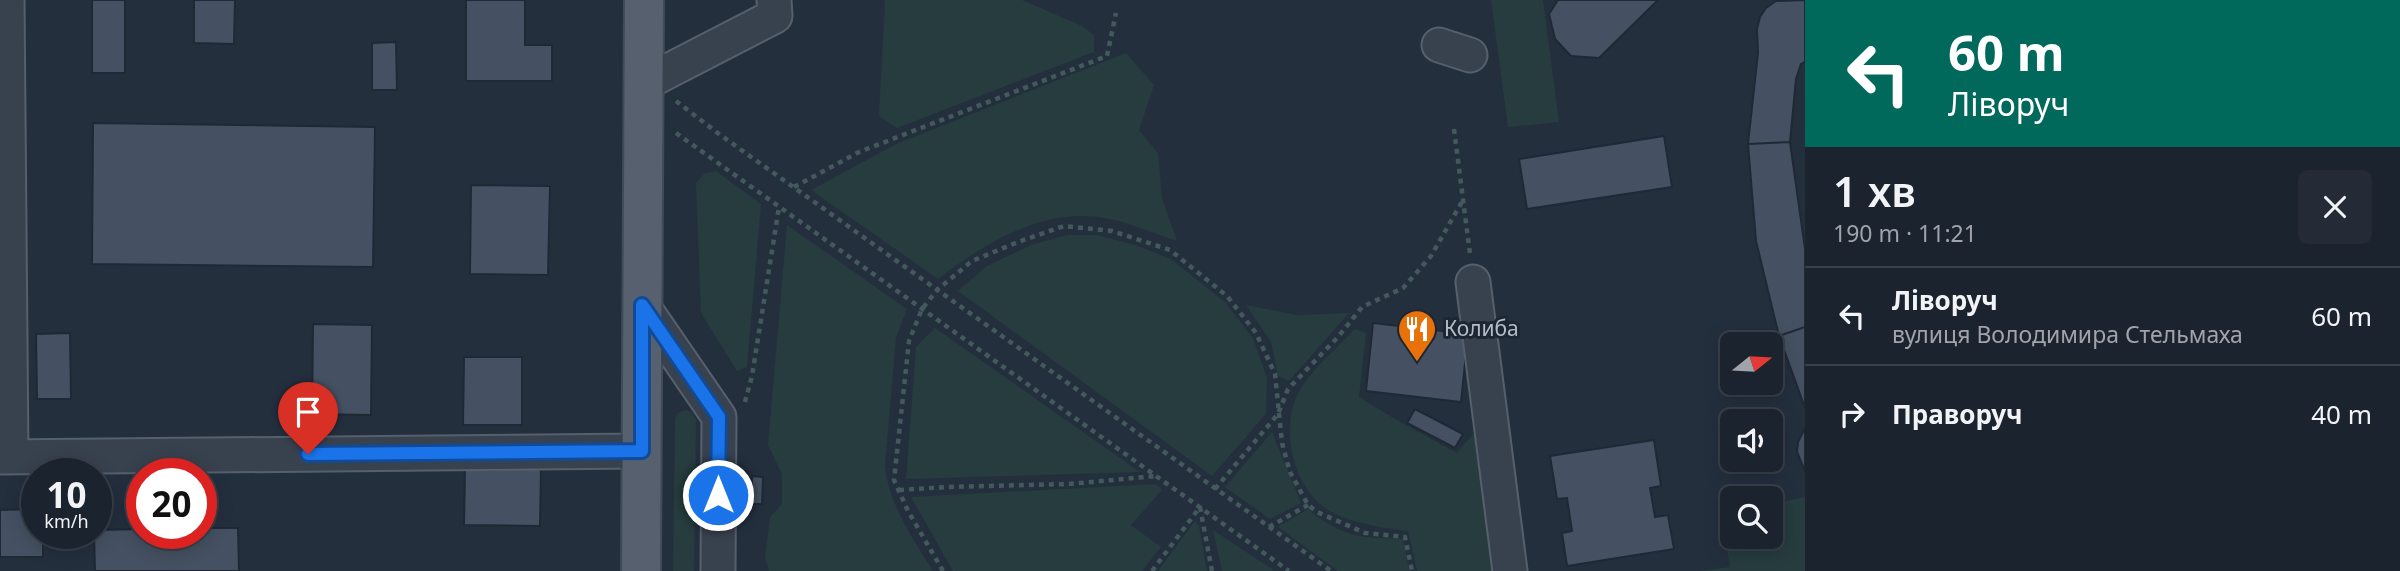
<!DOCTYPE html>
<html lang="uk">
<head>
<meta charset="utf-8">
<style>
  :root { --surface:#1b232e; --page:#242b36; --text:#f1f3f6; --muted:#a0a4aa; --line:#39404a }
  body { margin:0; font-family:"Noto Sans",sans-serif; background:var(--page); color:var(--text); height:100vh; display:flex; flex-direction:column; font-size:26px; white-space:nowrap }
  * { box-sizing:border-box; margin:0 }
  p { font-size:23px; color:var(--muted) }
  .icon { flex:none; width:38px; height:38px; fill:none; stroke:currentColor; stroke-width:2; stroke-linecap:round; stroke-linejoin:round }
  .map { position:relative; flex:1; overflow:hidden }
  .panel { display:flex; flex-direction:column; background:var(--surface); width:595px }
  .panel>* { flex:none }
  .hud { background:#00695c; color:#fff; overflow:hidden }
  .needle { width:46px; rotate:72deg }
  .tools { position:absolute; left:1720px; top:332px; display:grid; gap:14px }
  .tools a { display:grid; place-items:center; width:63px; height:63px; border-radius:10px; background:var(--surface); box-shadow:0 4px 18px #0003,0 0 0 2px var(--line); font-size:35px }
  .speed { position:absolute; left:21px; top:458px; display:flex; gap:14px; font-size:35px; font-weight:700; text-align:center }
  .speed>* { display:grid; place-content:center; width:91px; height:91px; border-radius:50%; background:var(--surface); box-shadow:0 4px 18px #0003,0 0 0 2px var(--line); line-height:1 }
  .speed small { font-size:18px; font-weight:400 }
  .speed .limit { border:10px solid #d22; background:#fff; color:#111 }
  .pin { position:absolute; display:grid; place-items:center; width:60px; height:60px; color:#fff; margin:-72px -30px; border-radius:50% 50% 50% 0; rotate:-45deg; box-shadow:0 0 7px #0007 }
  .pin .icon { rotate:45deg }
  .me { position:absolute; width:77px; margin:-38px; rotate:0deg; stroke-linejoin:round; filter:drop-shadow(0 0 5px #0008) }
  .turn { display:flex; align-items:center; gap:24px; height:147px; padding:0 28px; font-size:32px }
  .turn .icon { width:91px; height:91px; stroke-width:2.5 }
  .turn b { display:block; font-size:49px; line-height:60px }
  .round { display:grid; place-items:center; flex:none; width:74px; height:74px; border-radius:10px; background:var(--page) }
  .headline { display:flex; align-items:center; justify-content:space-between; height:119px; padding:0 28px }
  h1 { font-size:42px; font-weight:600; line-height:52px }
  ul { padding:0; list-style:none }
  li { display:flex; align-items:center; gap:21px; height:98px; padding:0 28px; border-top:2px solid var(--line) }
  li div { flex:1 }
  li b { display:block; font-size:26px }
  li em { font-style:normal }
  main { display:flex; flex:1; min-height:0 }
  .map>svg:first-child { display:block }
  .green { fill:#263c3f }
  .building { fill:#455162; stroke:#1f2835; stroke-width:2 }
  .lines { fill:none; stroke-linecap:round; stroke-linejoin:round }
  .minor-casing { stroke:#565f6c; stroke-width:37 }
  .major-casing { stroke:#414a57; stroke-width:42 }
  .path { stroke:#44595c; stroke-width:4.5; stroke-dasharray:5 5; stroke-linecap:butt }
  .minor { stroke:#38414e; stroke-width:33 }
  .major { stroke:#56606e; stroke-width:38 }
  .route-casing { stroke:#114b97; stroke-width:18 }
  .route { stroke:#1a73e8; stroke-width:12 }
  .labels { text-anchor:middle; stroke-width:6; stroke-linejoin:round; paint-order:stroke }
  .poi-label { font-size:21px; fill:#b4bcc9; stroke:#1d2633; text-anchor:start }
</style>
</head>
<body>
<main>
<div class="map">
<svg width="1805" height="571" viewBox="0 0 1805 571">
  <rect width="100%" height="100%" fill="#242f3e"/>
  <!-- green -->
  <path class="green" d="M885 0H1022L1082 26 1094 35V52L897 128 879 116Z
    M1491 0H1543L1559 122 1508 127Z
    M1126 53 1154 85 1139 130 1158 153 1162 198 1177 241C1155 234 1133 224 1110 219 1047 205 986 242 938 279L811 190 896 144Z
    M716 171 761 204 747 367 737 371 701 313 696 183 705 173Z
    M787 225 907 309 896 338 885 466C889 504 913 539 933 571H769L765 558 770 517 782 504V474L768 445Z
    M1067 235H1097L1135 245 1171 259 1225 302 1253 338 1267 378 1266 414 1212 476 958 291 987 266 1031 245Z
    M1246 305 1296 315 1349 313 1289 381 1278 376 1271 342Z
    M935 328 1140 472 906 479 916 347Z
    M1355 329 1366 333 1359 397 1395 419 1457 453 1473 434 1486 456 1504 571H1417L1408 531C1383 528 1358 524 1335 514 1293 495 1277 425 1301 388 1313 369 1339 346 1355 329Z
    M686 410 692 413 696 419 694 571H673L675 420 677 413Z
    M1272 432 1301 503 1270 519 1225 487Z
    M1156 484 1162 490 1131 525 1161 547 1142 571H953L911 497Z
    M1805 497V571H1701L1730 567 1721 513 1732 511V537H1771V504Z
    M1308 509C1341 537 1361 538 1403 539L1409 571H1338L1278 527Z
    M1195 521 1199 526 1207 571H1158Z
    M1213 530 1275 571H1222Z"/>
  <!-- building -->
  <path class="building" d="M92 0H125V73H92Z
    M194 0H235L234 44 194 43Z
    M466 0H525V45H552V81H466Z
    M1558 0H1658L1599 58 1571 56 1555 39 1549 14Z
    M1805 0V62L1801 64 1796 79 1790 142 1748 144 1758 53 1757 29 1760 17 1766 8 1776 1Z
    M396 42 397 90H372V43Z
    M93 123 375 127 373 267 92 264Z
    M1664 136 1672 187 1527 209 1519 159Z
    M1790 142 1805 249V327L1779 336 1756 241 1748 144Z
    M471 185 550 186 548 275 470 274Z
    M1373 323 1468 334 1461 402 1366 391Z
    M313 324 372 325 371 415 312 414Z
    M1805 327V408L1779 336Z
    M70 333 71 399H37L36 334Z
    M464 357H522V425H463Z
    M1415 409 1463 434 1455 448 1407 423Z
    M1805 428V471L1797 452 1798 442Z
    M1654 440 1661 486 1650 488 1655 517 1668 515 1674 549 1567 566 1562 533 1572 531 1567 498 1557 499 1550 456Z
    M465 468 541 469 540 526 464 525Z
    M752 476 763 477 762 504H751Z
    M37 509V534H43V557H0V510Z
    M201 528H238L239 571H95L94 534 96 530 142 529V534H201Z"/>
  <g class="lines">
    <defs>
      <path id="minor" d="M7 0 11 457
        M1439 45 1470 55
        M645 83 775 16 774 0
        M1473 282 1510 571
        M642 305 719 417 718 571
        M0 457 642 451"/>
      <path id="major" d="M641 571 644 0"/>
    </defs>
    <!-- minor casing -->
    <use href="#minor" class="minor-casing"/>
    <!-- major casing -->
    <use href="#major" class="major-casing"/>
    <!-- path -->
    <path class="path" d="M676 101 719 134 1331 571
      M1454 129 1470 254
      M676 133 1289 571
      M794 187 859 152 1107 56 1116 13
      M745 402 752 376 779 207
      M1215 489 1278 414 1288 389 1338 337 1362 307 1403 288 1431 256 1463 200
      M899 490 947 487 1069 484 1156 476
      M1269 527 1308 505
      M943 571 908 511 894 480 909 341 922 309 937 290 972 261 1018 242 1064 226 1112 231 1170 250 1227 296 1256 333 1275 374 1282 443 1290 472 1308 505 1317 512 1365 533 1405 537 1412 571
      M1152 571 1200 507 1212 571"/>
    <!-- minor -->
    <use href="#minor" class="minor"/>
    <!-- major -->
    <use href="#major" class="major"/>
  </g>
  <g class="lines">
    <defs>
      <path id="route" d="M308 454 642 451V305L719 417 718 495"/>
    </defs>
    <!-- route casing -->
    <use href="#route" class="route-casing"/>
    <!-- route -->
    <use href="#route" class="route"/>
  </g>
  <!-- icons -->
  <defs>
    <symbol id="restaurant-pin" viewBox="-11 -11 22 30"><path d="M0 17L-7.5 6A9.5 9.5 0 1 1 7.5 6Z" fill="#e8710a" stroke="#1d2633"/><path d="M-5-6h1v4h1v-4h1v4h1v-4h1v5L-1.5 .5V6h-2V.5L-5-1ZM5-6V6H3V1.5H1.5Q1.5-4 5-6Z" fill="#fff"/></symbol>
  </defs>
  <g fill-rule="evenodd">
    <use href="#restaurant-pin" x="1395" y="307" width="44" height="60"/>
  </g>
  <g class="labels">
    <!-- poi labels -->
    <g class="poi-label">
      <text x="1444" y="336">Колиба</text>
    </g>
  </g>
</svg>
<div class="tools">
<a><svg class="needle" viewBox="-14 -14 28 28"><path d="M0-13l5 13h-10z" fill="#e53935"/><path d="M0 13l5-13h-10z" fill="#a0a4aa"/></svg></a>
<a><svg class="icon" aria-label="sound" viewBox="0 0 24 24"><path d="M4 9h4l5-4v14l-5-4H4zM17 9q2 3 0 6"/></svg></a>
<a><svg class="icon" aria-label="search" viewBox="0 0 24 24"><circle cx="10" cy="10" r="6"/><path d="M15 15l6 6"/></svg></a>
</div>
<div class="speed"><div>10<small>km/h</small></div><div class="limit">20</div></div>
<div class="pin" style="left:308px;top:454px;background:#d93025"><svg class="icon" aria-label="arrive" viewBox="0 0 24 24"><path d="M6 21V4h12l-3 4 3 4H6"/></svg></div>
<svg class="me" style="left:718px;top:495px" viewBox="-20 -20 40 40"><circle r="17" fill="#1a73e8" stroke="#fff" stroke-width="3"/><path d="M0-11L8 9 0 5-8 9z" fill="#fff"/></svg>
</div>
<section class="panel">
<div class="hud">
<div class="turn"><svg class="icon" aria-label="left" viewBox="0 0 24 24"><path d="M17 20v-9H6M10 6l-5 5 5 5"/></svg><div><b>60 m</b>Ліворуч</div></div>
</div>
<div class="headline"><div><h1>1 хв</h1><p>190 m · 11:21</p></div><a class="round"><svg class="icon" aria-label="close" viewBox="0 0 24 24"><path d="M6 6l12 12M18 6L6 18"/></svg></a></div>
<ul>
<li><svg class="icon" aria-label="left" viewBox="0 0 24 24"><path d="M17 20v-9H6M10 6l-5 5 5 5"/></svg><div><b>Ліворуч</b><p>вулиця Володимира Стельмаха</p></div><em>60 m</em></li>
<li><svg class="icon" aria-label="right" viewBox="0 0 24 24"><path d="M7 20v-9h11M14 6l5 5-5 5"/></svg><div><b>Праворуч</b></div><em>40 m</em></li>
</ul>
</section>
</main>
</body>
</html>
